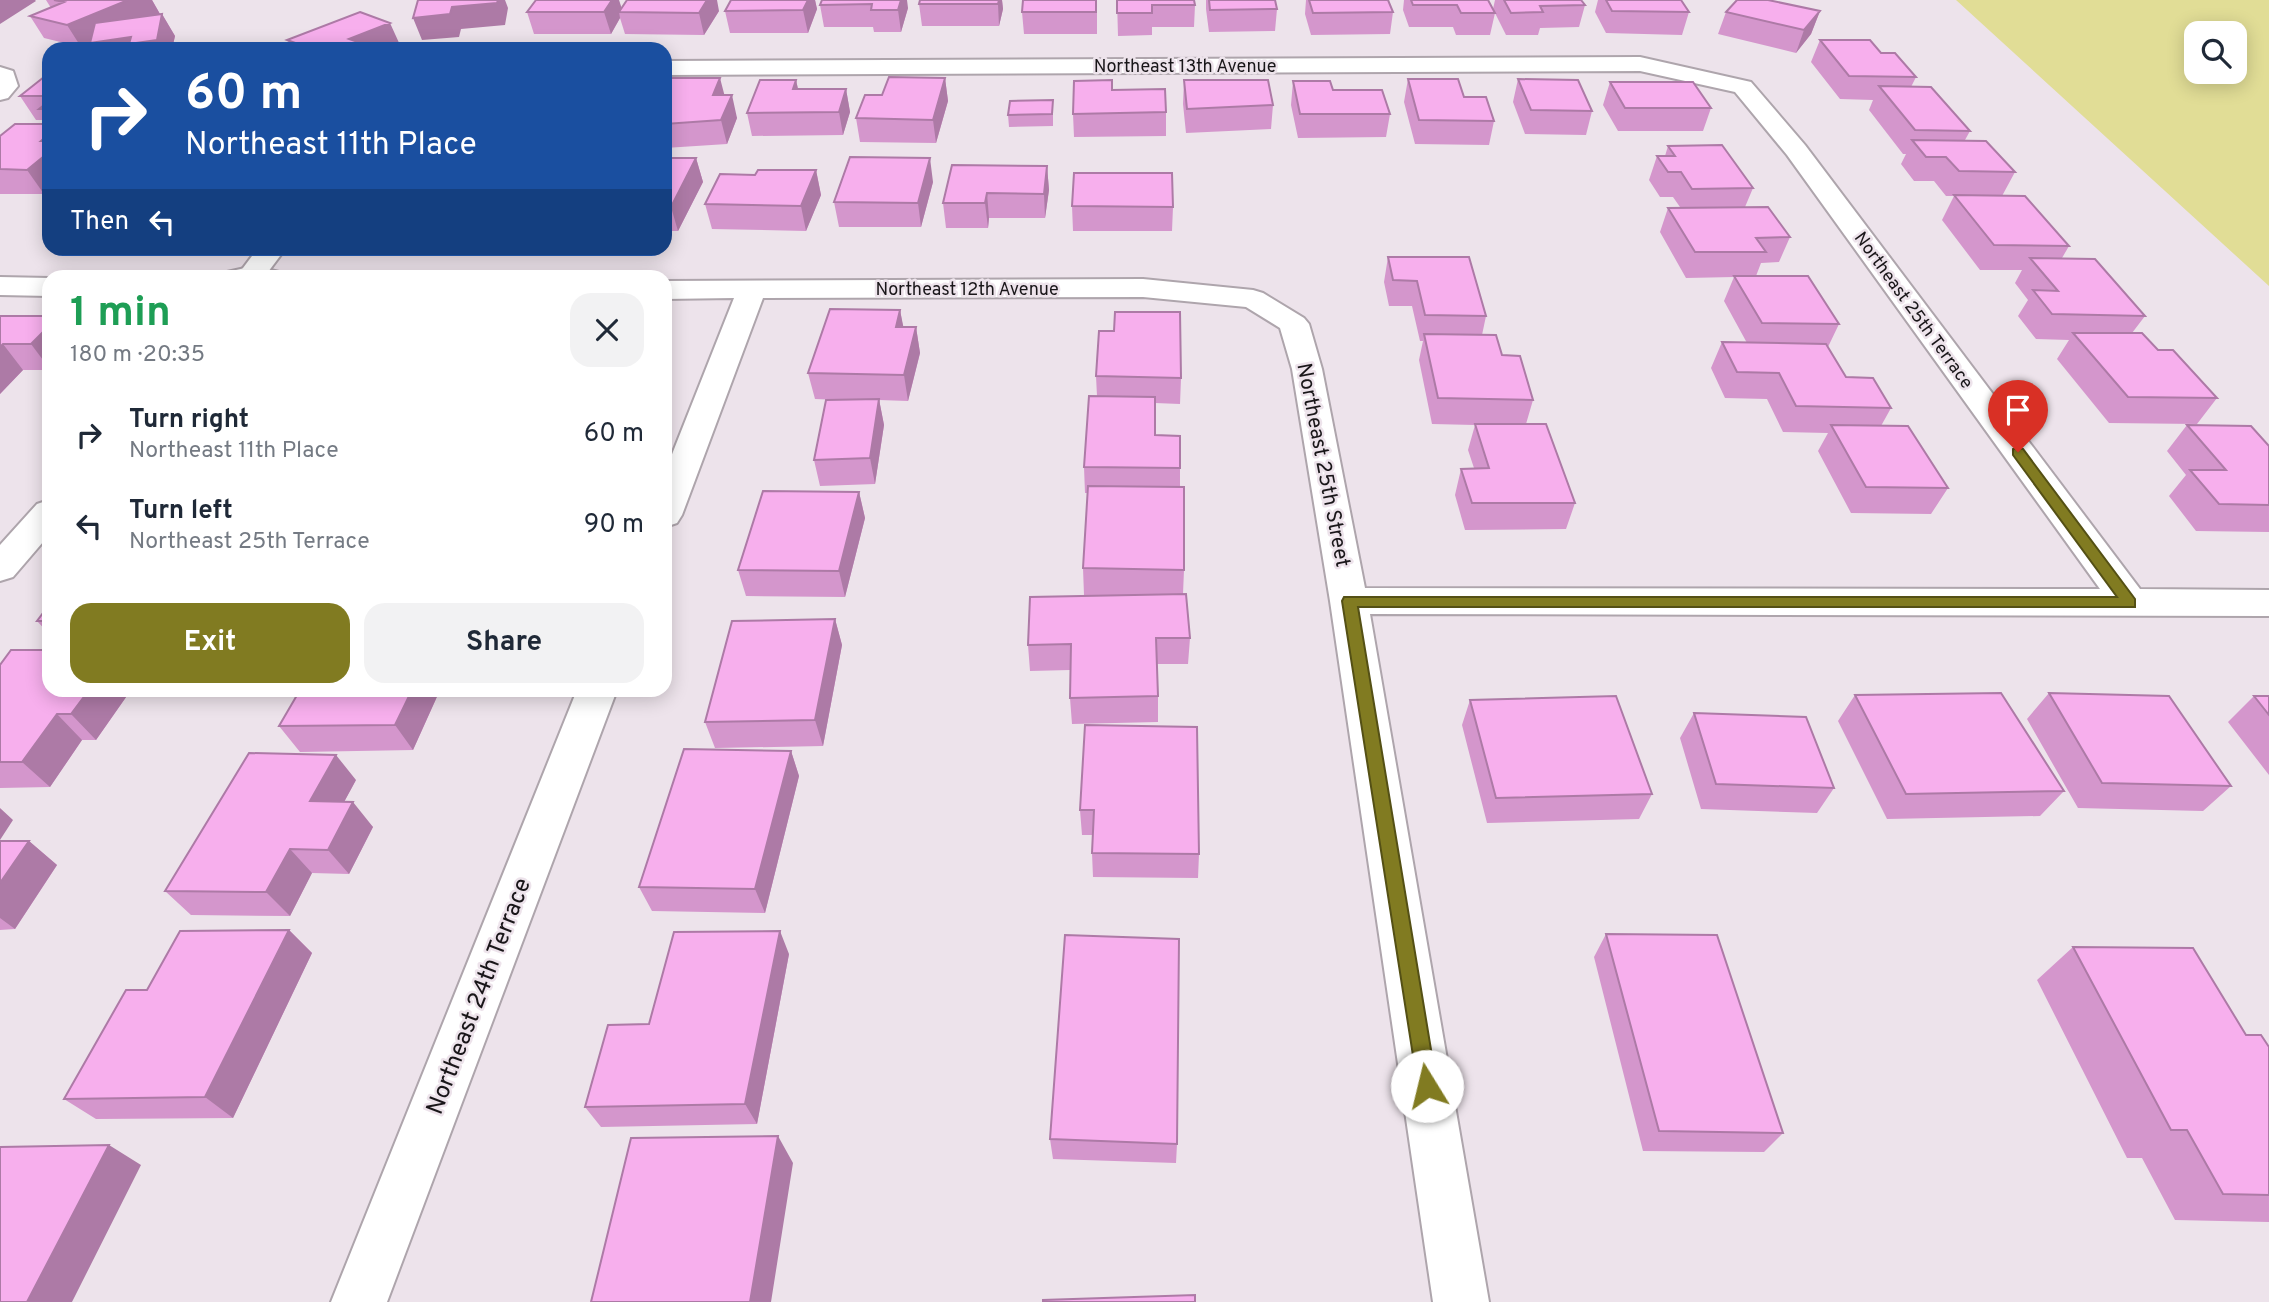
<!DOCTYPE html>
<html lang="en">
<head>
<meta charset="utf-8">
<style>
  :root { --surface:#fff; --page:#f2f2f3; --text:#1f2937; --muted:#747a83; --accent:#817b21 }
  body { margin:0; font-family:Overpass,sans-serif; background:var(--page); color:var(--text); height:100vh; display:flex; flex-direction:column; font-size:26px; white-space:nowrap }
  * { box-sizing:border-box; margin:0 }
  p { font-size:23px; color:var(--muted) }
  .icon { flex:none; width:38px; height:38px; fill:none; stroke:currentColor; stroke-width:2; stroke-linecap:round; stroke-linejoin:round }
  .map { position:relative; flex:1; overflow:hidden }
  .drawer { position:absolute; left:42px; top:270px; width:630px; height:427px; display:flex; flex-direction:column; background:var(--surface); border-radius:21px; box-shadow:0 4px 18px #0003 }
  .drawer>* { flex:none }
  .banner { position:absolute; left:42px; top:42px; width:630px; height:214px; border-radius:21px; box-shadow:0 4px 18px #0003; background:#1a4fa0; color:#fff; overflow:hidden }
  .fabs { position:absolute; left:2184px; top:21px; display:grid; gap:14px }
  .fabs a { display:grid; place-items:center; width:63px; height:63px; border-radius:14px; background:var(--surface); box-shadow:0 4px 18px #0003; font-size:35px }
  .pin { position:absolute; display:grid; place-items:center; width:60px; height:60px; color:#fff; margin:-72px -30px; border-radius:50% 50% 50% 0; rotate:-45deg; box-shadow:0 0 7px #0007 }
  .pin .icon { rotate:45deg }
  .me { position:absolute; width:77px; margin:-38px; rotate:351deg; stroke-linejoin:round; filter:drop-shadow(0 0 5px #0008) }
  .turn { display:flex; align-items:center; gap:24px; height:147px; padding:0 28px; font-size:32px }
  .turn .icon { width:91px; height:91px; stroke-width:2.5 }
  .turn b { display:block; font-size:49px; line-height:60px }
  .then { display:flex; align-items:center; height:66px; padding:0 28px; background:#0003; gap:14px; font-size:26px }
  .round { display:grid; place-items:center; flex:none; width:74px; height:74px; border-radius:21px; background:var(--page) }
  .summary { display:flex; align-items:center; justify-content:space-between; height:119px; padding:0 28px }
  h1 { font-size:42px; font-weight:700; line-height:52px; color:#1e9e55 }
  .action { display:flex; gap:14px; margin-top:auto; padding:14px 28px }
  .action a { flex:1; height:80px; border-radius:21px; background:var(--accent); color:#fff; font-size:28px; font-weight:700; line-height:80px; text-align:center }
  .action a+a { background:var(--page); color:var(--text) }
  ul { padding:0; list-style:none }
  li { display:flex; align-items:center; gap:21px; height:91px; padding:0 28px }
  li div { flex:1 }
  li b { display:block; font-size:26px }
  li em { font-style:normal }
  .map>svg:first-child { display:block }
  .green { fill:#e1dd96; fill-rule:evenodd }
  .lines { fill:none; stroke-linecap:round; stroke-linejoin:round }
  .service-casing { stroke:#aea5ac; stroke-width:4 }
  .minor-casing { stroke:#aea5ac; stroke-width:4 }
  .service { fill:#fff; fill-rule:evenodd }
  .minor { fill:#fff; fill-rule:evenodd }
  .wall { fill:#d496cc }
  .shaded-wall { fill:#ad7aa6 }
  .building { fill:#f7afed; stroke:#ad7aa6; stroke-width:2 }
  .route { fill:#817b21; stroke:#545015; stroke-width:2 }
  .labels { text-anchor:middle; stroke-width:5; stroke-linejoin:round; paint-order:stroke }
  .far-street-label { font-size:18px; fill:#191619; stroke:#ede3eb }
  .street-label { font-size:21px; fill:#191619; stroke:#ede3eb }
  .near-street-label { font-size:24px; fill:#191619; stroke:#ede3eb }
</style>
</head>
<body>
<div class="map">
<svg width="2269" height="1302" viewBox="0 0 2269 1302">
  <rect width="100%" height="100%" fill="#ede3eb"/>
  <!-- green -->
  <path class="green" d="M1956 0H2269V286ZM2196 33H2235V72H2196Z"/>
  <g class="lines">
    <defs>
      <path id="service" d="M254 266 279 272 282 276H224L227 272Z"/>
      <path id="minor" d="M1640 57 1751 82 1805 145 2140 589 2269 590V616L1370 614 1489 1302H1433L1330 601 1292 369 1280 328 1246 307 1143 297 763 298 682 515 677 523 665 527V472L734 298 665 299V281L1143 279 1253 290 1263 293 1304 318 1309 324 1322 369 1365 588 2100 589 1787 155 1735 92 1640 71 665 75V61Z
        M0 67 13 71 18 86 8 98 0 100Z
        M258 248H286L265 276H243L240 272Z
        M0 277 49 278V296L0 295Z
        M49 500V535L13 577 0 581V545L37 504Z
        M577 690H617L387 1302H331Z"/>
    </defs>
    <!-- service casing -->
    <use href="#service" class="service-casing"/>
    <!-- minor casing -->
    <use href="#minor" class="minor-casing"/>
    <!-- service -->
    <use href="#service" class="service"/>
    <!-- minor -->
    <use href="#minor" class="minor"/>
  </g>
  <!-- wall -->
  <path class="wall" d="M46 0H152L160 14H162L175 36 172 49H93L90 43 81 47 44 38 30 16 51 8Z
    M731 0H815L817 9 808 33H730L725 11Z
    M822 0 908 8 901 32H874L873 27H824L820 5Z
    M920 0H1002L1003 9 999 26H922L919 4Z
    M1097 0V34H1024L1022 12Z
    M1117 0 1195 5 1194 27H1152V35L1118 36Z
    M1206 0H1275L1277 9 1275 31 1209 32 1206 9Z
    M1306 0H1388L1393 12 1390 34 1311 35 1305 14Z
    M1404 0H1488L1493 9 1495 0H1581L1585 5 1579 27 1540 28 1538 35H1506L1495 13 1490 35H1456L1453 27H1409L1403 10Z
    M1598 0H1681L1689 12 1682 35 1606 33 1595 12Z
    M621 8 719 11 704 35 625 34 620 18 611 34H534L527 12Z
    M1820 11 1811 34 1796 53 1718 34 1726 12Z
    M287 40 400 45 390 49H292Z
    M1820 40 1881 53 1916 77 1911 87 1970 131 1965 140 2015 172 2002 196 2069 246 2062 258 2145 316 2132 333 2158 350 2217 398 2197 424 2109 423 2057 359 2069 340 2036 339 2018 316 2028 300 2015 283 2022 270H1980L1942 220 1954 196H1946L1934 181H1914L1901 164 1906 154H1903L1869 110 1873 100 1840 99 1811 62Z
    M49 73V124L46 120H36L20 96Z
    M945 78 948 101 936 143 860 142 856 118 882 95Z
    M1408 79 1464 97 1494 121 1489 145 1415 144 1404 102Z
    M1518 79 1592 111 1586 135 1525 134 1513 102Z
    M796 80 798 89H846L850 112 843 135 752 136 747 113Z
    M1184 80 1273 105 1271 129 1186 133 1183 104Z
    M1293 81 1333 90 1390 114 1386 137 1298 138 1291 105Z
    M1610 82 1711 108 1703 131H1618L1603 105Z
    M665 86 724 95 737 118 727 144 665 148Z
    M1112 90 1166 112V136L1074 137 1073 114Z
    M1053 100V126L1009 127 1008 115Z
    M49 124 44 194H0V136Z
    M1668 146 1753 188 1745 207 1790 237 1779 262 1761 263 1756 276 1839 324 1828 347 1846 377 1891 408 1881 426 1948 488 1931 514 1851 513 1818 451 1828 433 1783 432 1767 399 1725 398 1711 368 1722 342 1747 343 1724 301 1734 277 1686 278 1660 232 1668 208 1680 207 1673 197H1660L1649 180 1657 156H1665Z
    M665 158H696L703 182 678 231H665Z
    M1047 166 1049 190 1045 218H989L988 228H946L943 203Z
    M816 170 821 195 806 231 712 229 705 204 755 175Z
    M933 182 921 227H839L834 202Z
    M1072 206 1173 207 1172 231H1073Z
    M1388 257 1486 316 1482 335 1502 355 1533 400 1526 424 1575 503 1566 529 1465 530 1455 495 1461 469 1474 468 1468 450 1475 425 1432 424 1419 360 1423 341H1420L1412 306H1389L1384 282Z
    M900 310 903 327H916L920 353 908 401 879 400 884 425 875 484 820 486 814 460 840 400 815 399 808 373Z
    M0 316 49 326V370H23L0 394Z
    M1096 376 1181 378 1180 404 1155 403V435L1180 468V487L1184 570 1183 594 1190 638 1188 664H1157L1158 696V722L1072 724 1070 698V670L1030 671 1028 645 1116 595H1084L1083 568 1088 493H1085L1084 467 1097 396Z
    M2187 425 2269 446V532L2196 531 2169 496 2186 475 2167 451Z
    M859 492 865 518 845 597 746 596 738 570Z
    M49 605V634L37 621Z
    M835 619 842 645 823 746 715 748 705 722Z
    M0 665 49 690H131L96 740H82L50 787 0 788Z
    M440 690 413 750 300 752 279 726Z
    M2049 693 2231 786 2203 811 2078 808 2027 719Z
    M1855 695 2064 791 2040 816 1887 819 1838 721Z
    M2254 696H2269V775L2228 722Z
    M1470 700 1652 794 1639 819 1487 823 1462 725Z
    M1694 713 1834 788 1817 813 1701 809 1680 738Z
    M1085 725 1199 854 1198 878 1093 877 1092 853 1093 835H1082L1080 810Z
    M791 751 799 776 765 913 652 911 639 887Z
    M356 780 344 802 373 827 349 874 312 873 290 916 191 915 165 891Z
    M0 841H29L57 865 15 929 0 930Z
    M289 930 312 953 233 1118 96 1119 64 1099 147 990Z
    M1606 934 1783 1133 1764 1152 1643 1151 1594 957Z
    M2073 947 2269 1047V1222L2175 1220 2142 1158H2127L2037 980Z
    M789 954 757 1124 601 1127 585 1107 649 1024Z
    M1050 1139 1177 1144 1176 1163 1053 1159Z"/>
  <!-- shaded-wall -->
  <path class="shaded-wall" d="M0 0H35L36 1 0 24Z
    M128 0H152L160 14 81 47 67 25Z
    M498 0H505L508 8 505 25 461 29 459 37 422 40 413 18 452 7Z
    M612 0H619L623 12H619L620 18 611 34 604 12Z
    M707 0H717L719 11 704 35 699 13Z
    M808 0H815L817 9 808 33 803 10Z
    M901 0H907L908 8 901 32 898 10Z
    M999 0H1002L1003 9 999 26 998 4Z
    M1820 11 1811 34 1796 53 1804 30Z
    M162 14 175 36 172 49H93L90 43 131 37Z
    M390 23 400 45 390 49H341L349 39Z
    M720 78 726 101 713 95Z
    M945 78 948 101 936 143 933 120Z
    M796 80 801 103 798 113 793 89Z
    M846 89 850 112 843 135 839 112Z
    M732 95 737 118 727 144 721 120Z
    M49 134V189L44 194 27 170 41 141Z
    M696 158 703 182 678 231 671 207Z
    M930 158 933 182 921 227 918 203Z
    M1047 166 1049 190 1045 218 1044 194Z
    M816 170 821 195 806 231 801 206Z
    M987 193 989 218 988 228 985 203Z
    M900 310 905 335 896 327Z
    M49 326V368L31 344Z
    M916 327 920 353 908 401 904 375Z
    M3 344 23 370 0 394V347Z
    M879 399 884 425 875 484 870 458Z
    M859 492 865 518 845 597 839 571Z
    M835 619 842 645 823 746 815 720Z
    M89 690H131L96 740 71 714Z
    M412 690H440L413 750 395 725Z
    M57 714 82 740 50 787 22 762Z
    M791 751 799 776 765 913 755 889Z
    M336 755 356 780 331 826 310 801Z
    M353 802 373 827 349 874 328 850Z
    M0 808 13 820 0 840Z
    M29 841 57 865 15 929 0 918V883Z
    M290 849 312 873 290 916 266 892Z
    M289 930 312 953 233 1118 205 1097Z
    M780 931 789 954 757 1124 745 1104Z
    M778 1136 793 1163 771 1302H750Z
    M109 1145 141 1165 72 1302H27Z"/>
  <!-- building -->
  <path class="building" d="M54 0H128L67 25 30 16 64 2Z
    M418 0H498L497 3 452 7 450 14 413 18Z
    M536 0H612L604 12H527Z
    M627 0H707L699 13 619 12Z
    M731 0H808L803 10 725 11Z
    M822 0H901L898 10H871L872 4 820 5Z
    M920 0H999L998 4H919Z
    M1023 0H1096V12H1022Z
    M1117 0H1194L1195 5H1152V13H1117Z
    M1209 0H1275L1277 9 1210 10Z
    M1309 0H1388L1393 12 1313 13Z
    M1411 0H1488L1495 13H1461L1457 5H1413Z
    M1504 0H1581L1585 5 1540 6 1543 12 1511 13Z
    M1606 0H1681L1689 12 1612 11Z
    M1737 0H1768L1820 11 1804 30 1726 12Z
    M360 12 390 23 349 39 358 42 341 49H312L287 40Z
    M162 14 157 40 129 44 131 37 90 43 95 23Z
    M1820 40H1870L1881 53H1895L1916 77 1849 76Z
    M49 73V96H20Z
    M889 77 945 78 933 120 856 118 865 95H882Z
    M669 78H720L713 95H732L721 120 665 124V86Z
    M1408 79H1458L1464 97H1486L1494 121 1419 120Z
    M1518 79 1578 80 1592 111 1531 110Z
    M760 80H796L793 89H846L839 112 747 113Z
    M1112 80V90L1165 89 1166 112 1073 114 1074 81Z
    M1184 80H1268L1273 105 1187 109Z
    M1293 81H1330L1333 90H1382L1390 114H1300Z
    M1610 82H1693L1711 108H1625Z
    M1879 86 1931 87 1970 131 1915 130Z
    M1053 100 1052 114 1008 115 1010 101Z
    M49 101V109H39Z
    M15 124H49V134L41 141H49V152L27 170 0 169V136Z
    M1912 140 1986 141 2015 172 1959 171 1946 157H1926Z
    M1722 145 1753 188 1692 189 1681 172H1668L1657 156H1675L1668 146Z
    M850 157 930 158 918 203 834 202Z
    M665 158H696L671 207 665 206Z
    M952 165 1047 166 1044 194 987 193 985 203H943Z
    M758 170H816L801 206 705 204 720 174 755 175Z
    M1074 173H1172L1173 207 1072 206Z
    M1954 195 2025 196 2069 246 1994 245Z
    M1768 207 1790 237 1756 238 1766 252H1695L1668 208Z
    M1388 257H1469L1486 316 1425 315 1417 281 1393 280Z
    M2030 258 2095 259 2145 316 2052 314 2033 290 2058 291Z
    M1734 276H1808L1839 324 1762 323Z
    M830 309 900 310 896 327H916L904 375 808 373Z
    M1115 312H1180L1181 378 1096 376 1099 331H1114Z
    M0 316H49V326L31 344H3L0 347Z
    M2073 333H2142L2158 350H2173L2217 398 2128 397Z
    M1424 334 1496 335 1502 355 1520 356 1533 400 1438 398Z
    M1722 342 1826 344 1846 377 1873 378 1891 408 1796 406 1779 373 1737 372Z
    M1089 396 1155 397V435L1180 436V468L1084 467Z
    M879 399 870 458 814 460 826 400Z
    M1475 424H1546L1575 503H1472L1461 469 1489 468Z
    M1831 425 1908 426 1948 488 1866 487Z
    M2187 425 2251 426 2269 446V505L2219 504 2190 470H2226Z
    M1088 486 1184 487V570L1083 568Z
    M763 491 859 492 839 571 738 570Z
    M1186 594 1190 638H1156L1158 696 1070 698 1071 644 1028 645 1030 597Z
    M49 605V621H37Z
    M835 619 815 720 705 722 732 621Z
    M11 650H49V690H89L71 714H57L22 762H0V665Z
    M300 690H412L395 725 279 726Z
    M2001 693 2064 791 1906 794 1855 695Z
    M2049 693 2169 696 2231 786 2102 783Z
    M1616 696 1652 794 1496 798 1470 700Z
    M2254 696H2269V715Z
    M1694 713 1806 717 1834 788 1716 784Z
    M1085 725 1197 727 1199 854 1092 853 1094 810H1080Z
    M684 749 791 751 755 889 639 887Z
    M249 753 336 755 310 801 353 802 328 850 290 849 266 892 165 891Z
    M0 841H29L0 883Z
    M289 930 205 1097 64 1099 126 990H147L180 931Z
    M780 931 745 1104 585 1107 608 1025 649 1024 674 932Z
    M1606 934 1717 935 1783 1133 1659 1131Z
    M1065 935 1179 939 1177 1144 1050 1139Z
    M2073 947 2193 948 2246 1035H2261L2269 1047V1195L2223 1194 2187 1130H2171Z
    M778 1136 750 1302H591L631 1138Z
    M109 1145 27 1302H0V1147Z
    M1195 1295V1302H1043V1300Z"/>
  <!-- route -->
  <path class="route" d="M2018 448 2023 449 2135 599V607H1358L1437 1086 1434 1094 1427 1097 1419 1094 1342 601 1344 597H2117L2013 455V449Z"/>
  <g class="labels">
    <!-- far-street labels -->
    <g class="far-street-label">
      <text x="1185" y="72">Northeast 13th Avenue</text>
      <text x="967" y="295">Northeast 12th Avenue</text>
      <text transform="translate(1914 310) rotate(54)" y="6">Northeast 25th Terrace</text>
    </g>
    <!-- street labels -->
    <g class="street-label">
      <text transform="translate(1324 465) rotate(79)" y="7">Northeast 25th Street</text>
    </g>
    <!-- near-street labels -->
    <g class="near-street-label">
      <text transform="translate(478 996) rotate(-69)" y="8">Northeast 24th Terrace</text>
    </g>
  </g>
</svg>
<div class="fabs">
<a><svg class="icon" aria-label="search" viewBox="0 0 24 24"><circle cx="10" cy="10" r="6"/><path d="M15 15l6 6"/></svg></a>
</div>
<div class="pin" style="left:2018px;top:452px;background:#d93025"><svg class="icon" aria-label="arrive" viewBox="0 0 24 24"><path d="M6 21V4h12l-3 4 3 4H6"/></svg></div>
<svg class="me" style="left:1427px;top:1086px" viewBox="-20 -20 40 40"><circle r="19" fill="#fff"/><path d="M0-13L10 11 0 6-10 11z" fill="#817b21"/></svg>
<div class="banner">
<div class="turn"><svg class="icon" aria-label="right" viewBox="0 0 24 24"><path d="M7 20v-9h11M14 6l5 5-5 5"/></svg><div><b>60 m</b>Northeast 11th Place</div></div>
<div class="then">Then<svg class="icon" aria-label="left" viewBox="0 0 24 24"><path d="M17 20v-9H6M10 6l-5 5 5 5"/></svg></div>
</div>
<section class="drawer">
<div class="summary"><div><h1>1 min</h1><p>180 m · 20:35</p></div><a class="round"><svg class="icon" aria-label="close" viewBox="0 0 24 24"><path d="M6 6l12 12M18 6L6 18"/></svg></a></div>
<ul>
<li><svg class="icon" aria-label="right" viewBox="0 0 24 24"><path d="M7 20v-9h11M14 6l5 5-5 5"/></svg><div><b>Turn right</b><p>Northeast 11th Place</p></div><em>60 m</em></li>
<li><svg class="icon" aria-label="left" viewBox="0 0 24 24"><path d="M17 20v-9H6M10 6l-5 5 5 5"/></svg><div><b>Turn left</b><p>Northeast 25th Terrace</p></div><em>90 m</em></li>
</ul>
<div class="action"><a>Exit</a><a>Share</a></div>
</section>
</div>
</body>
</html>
